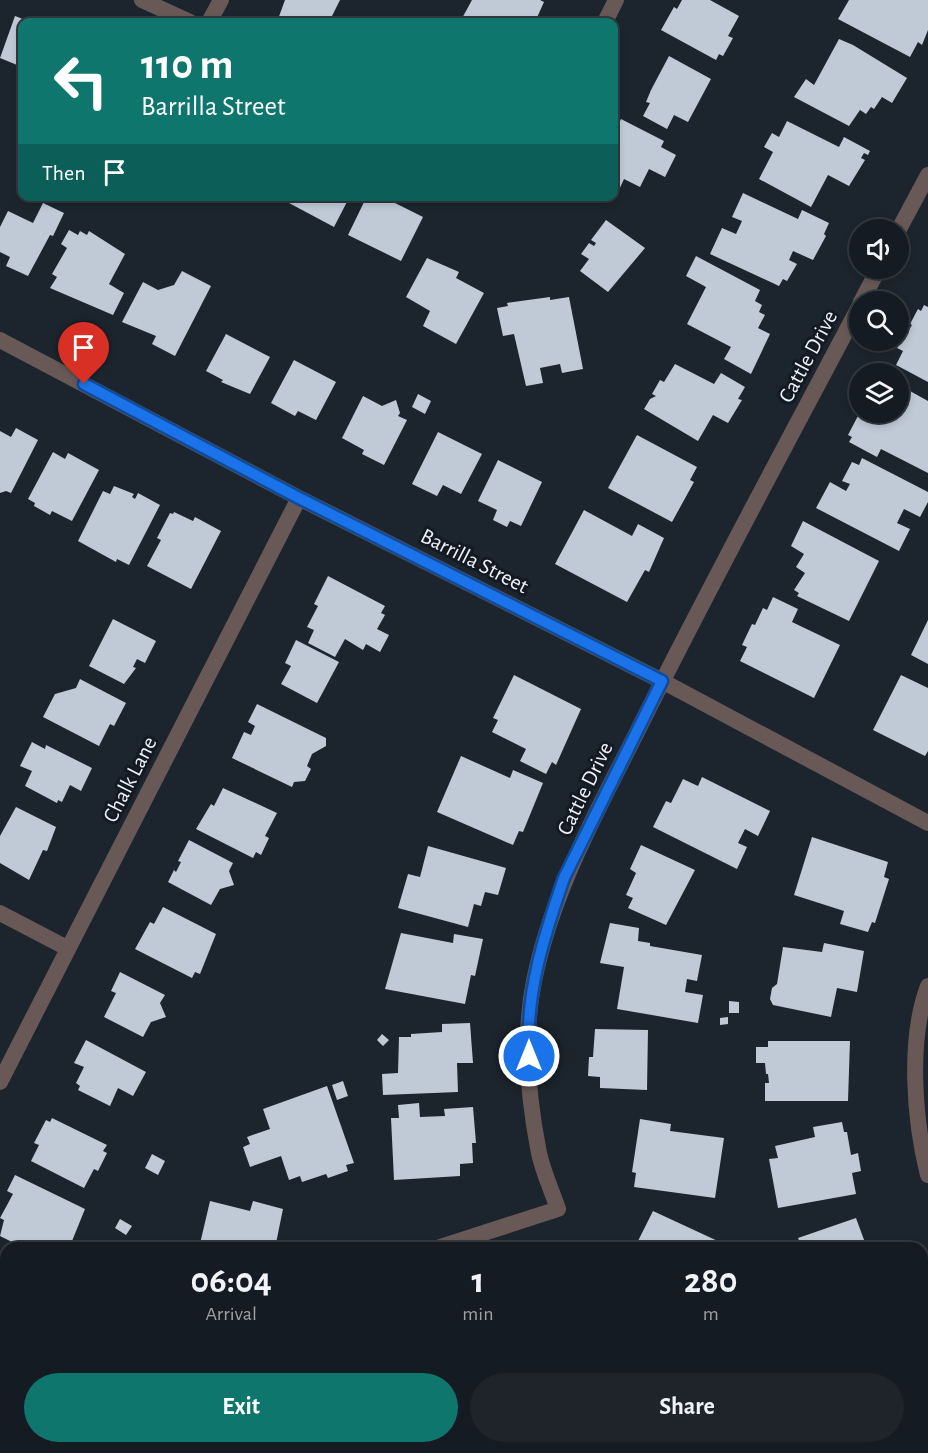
<!DOCTYPE html>
<html lang="en">
<head>
<meta charset="utf-8">
<style>
  :root { --surface:#151b22; --page:#1e242a; --text:#f1f3f6; --muted:#9da1a5; --line:#343940; --accent:#0f766e }
  body { margin:0; font-family:"Alegreya Sans",sans-serif; background:var(--page); color:var(--text); height:100vh; display:flex; flex-direction:column; font-size:22px; white-space:nowrap }
  * { box-sizing:border-box; margin:0 }
  p { font-size:20px; color:var(--muted) }
  .icon { flex:none; width:33px; height:33px; fill:none; stroke:currentColor; stroke-width:2; stroke-linecap:round; stroke-linejoin:round }
  .map { position:relative; flex:1; overflow:hidden }
  .sheet { position:absolute; left:0px; top:1242px; width:928px; height:212px; display:flex; flex-direction:column; background:var(--surface); border-radius:18px 18px 0 0; box-shadow:0 3px 9px #0003,0 0 0 2px var(--line) }
  .sheet>* { flex:none }
  .top-card { position:absolute; left:18px; top:18px; width:600px; height:183px; border-radius:12px; box-shadow:0 3px 9px #0003,0 0 0 2px var(--line); background:#0f766e; color:#fff; overflow:hidden }
  .buttons { position:absolute; left:849px; top:219px; display:grid; gap:12px }
  .buttons a { display:grid; place-items:center; width:60px; height:60px; border-radius:50%; background:var(--surface); box-shadow:0 3px 9px #0003,0 0 0 2px var(--line); font-size:30px }
  .pin { position:absolute; display:grid; place-items:center; width:51px; height:51px; color:#fff; margin:-62px -26px; border-radius:50% 50% 50% 0; rotate:-45deg; box-shadow:0 0 6px #0007 }
  .pin .icon { rotate:45deg }
  .me { position:absolute; width:66px; margin:-33px; rotate:0deg; stroke-linejoin:round; filter:drop-shadow(0 0 4px #0008) }
  .turn { display:flex; align-items:center; gap:21px; height:126px; padding:0 24px; font-size:27px }
  .turn .icon { width:78px; height:78px; stroke-width:2.5 }
  .turn b { display:block; font-size:42px; line-height:51px }
  .then { display:flex; align-items:center; height:57px; padding:0 24px; background:#0003; gap:12px; font-size:22px }
  .eta { display:flex; justify-content:space-evenly; align-items:center; height:102px; text-align:center }
  .eta b { font-size:36px; font-weight:600; line-height:42px }
  .primary-button { display:flex; gap:12px; margin-top:auto; padding:12px 24px }
  .primary-button a { flex:1; height:69px; border-radius:36px; background:var(--accent); color:#fff; font-size:24px; font-weight:600; line-height:69px; text-align:center }
  .primary-button a+a { background:var(--page); color:var(--text) }
  .map>svg:first-child { display:block }
  .building { fill:#c0cad7 }
  .lines { fill:none; stroke-linecap:round; stroke-linejoin:round }
  .minor { stroke:#685956; stroke-width:16 }
  .route-casing { stroke:#114b97; stroke-width:15 }
  .route { stroke:#1a73e8; stroke-width:10 }
  .labels { text-anchor:middle; stroke-width:6; stroke-linejoin:round; paint-order:stroke }
  .street-label { font-size:22px; fill:#eef2f9; stroke:#131a23 }
</style>
</head>
<body>
<div class="map">
<svg width="928" height="1453" viewBox="0 0 928 1453">
  <rect width="100%" height="100%" fill="#1c242d"/>
  <!-- building -->
  <path class="building" d="M285 0H340L329 22 310 19 309 22H277Z
    M472 0H540L544 2 535 22H460Z
    M682 0H710L739 16 728 36 733 38 723 56 719 54 716 60 661 30 674 7 677 9Z
    M849 0H928V30L922 45 918 42 910 57 838 19Z
    M15 16 31 22H22V67L0 58Z
    M839 39 853 45 907 78 892 103 882 97 874 109 871 107 866 114 860 110 849 126 794 97 806 79 814 85Z
    M669 56 711 79 688 122 674 115 667 129 643 116 650 103 646 102 651 90Z
    M621 119 664 141 661 147 676 155 665 177 649 169 640 187 624 179 618 192 614 190V134Z
    M787 121 839 147 844 137 870 151 868 155 864 153 861 158 865 160 849 186 828 175 811 207 759 179 773 152 764 147 772 133 779 137Z
    M743 193 798 219 802 210 829 223 824 234 826 236 813 260 793 251 789 260 797 264 787 281 783 279 779 286 710 254 722 228 736 234 742 221 732 217Z
    M285 196H350L334 227 289 203 291 200Z
    M367 196H381L423 217 401 261 348 235Z
    M43 203 64 213 53 236 50 235 28 276 6 266 10 257 0 252V227L8 211 33 223Z
    M606 220 645 248 608 292 580 271 589 259 581 254 589 243 594 246 596 243 591 240Z
    M69 230 78 235 80 231 87 235 89 231 125 254 109 284 124 293 113 315 50 288 57 277 52 274 67 248 61 244Z
    M696 256 760 290 755 301 762 305 759 312 765 315 758 328 770 334 751 374 724 359 731 347 687 324 706 287 686 276Z
    M427 258 459 272 456 278 484 293 456 344 423 326 430 311 406 297Z
    M182 271 211 286 175 356 152 344 156 336 122 322 143 282 158 290 174 285Z
    M550 297V300L569 297 583 369 562 373 560 364 540 368 543 383 526 386 514 334 503 336 497 308 508 306 507 303Z
    M924 305 928 307V382L896 365 903 351 897 348 912 325 910 324 918 309 921 311Z
    M226 334 270 357 250 394 221 382 223 380 206 371Z
    M294 360 336 382 316 420 298 411 295 416 271 403Z
    M675 364 714 384 721 373 745 387 738 399 742 400 728 423 713 415 698 441 644 409 650 399 656 396 652 394 660 380 664 382Z
    M910 391 928 401V473L881 449 877 457 849 442 852 437 848 435 860 412 874 415 876 412H898V400L904 403Z
    M418 394 431 401 425 414 412 407Z
    M363 396 382 406 396 400 400 413 398 416 407 420 384 465 362 454 364 450 342 438Z
    M16 428 38 440 11 493 6 491 0 493V431L11 437Z
    M438 432 482 454 461 494 443 485 437 496 412 484Z
    M637 435 697 467 690 480 694 482 672 522 608 488Z
    M53 452 65 459 68 453 99 470 72 521 52 511 50 515 34 506 35 503 28 499Z
    M862 458 928 492V502L920 517 904 509 897 523 910 529 899 551 816 508 830 482 846 491 850 484 842 481 852 462 859 465Z
    M498 460 542 482 521 526 510 521 507 527 493 520 497 510 478 501Z
    M114 486 134 494 132 497 135 499 138 493 160 505 129 565 117 559 116 562 78 541 103 491 110 494Z
    M584 510 632 536 638 524 664 538 649 572 645 570 627 602 555 564Z
    M174 512 193 521 195 517 221 531 191 589 147 566 161 540 157 538 170 513 173 514Z
    M803 521 879 561 849 621 797 596 799 593 794 590 805 573 796 567 804 554 791 546Z
    M328 576 385 606 381 613 385 615 377 629 389 635 380 652 366 644 363 650 345 639 335 657 308 643 314 630 307 627 318 606 314 604Z
    M773 597 798 609 792 622 840 645 814 698 740 661 747 647 742 645 752 624 755 625 763 608 767 610Z
    M113 619 156 641 145 663 137 659 133 667 136 668 124 684 89 666Z
    M928 620V664L911 655Z
    M296 640 339 662 317 703 281 684 291 666 285 663Z
    M514 675 581 709 556 765 552 762 546 774 520 761 526 749 492 732 498 720 493 718Z
    M901 675 928 688V751L925 756 873 730Z
    M80 679 126 703 114 726 110 724 99 746 43 717 55 694 76 688Z
    M257 704 326 738V746L312 754 307 766 311 769 305 781 294 782 292 787 232 758 244 732 251 735 255 726 248 722Z
    M32 742 45 749 46 745 92 768 81 791 70 785 62 802 58 800 57 803 25 786 32 771 20 766Z
    M461 756 510 778 513 770 543 783 523 832 519 831 513 845 437 812Z
    M702 777 770 811 758 836 745 829 738 843 747 847 737 869 653 827 666 801 671 803 683 779 698 786Z
    M223 788 277 813 265 836 269 838 261 855 256 852 253 858 196 829 211 804 214 806Z
    M16 807 56 827 47 851 43 850 29 880 0 863V836Z
    M812 837 888 862 884 877 889 879 875 923 872 922 868 932 840 924 844 911 794 895Z
    M189 840 233 863 229 871 234 885 220 889 211 905 168 882 174 870 176 872 181 862 178 861Z
    M641 845 695 870 666 925 628 908 633 898 626 895 636 873 630 869Z
    M428 846 506 868 498 895 485 892 481 906 474 904 468 927 398 908 408 874 420 877Z
    M163 907 216 934 200 974 195 972 192 978 135 949 150 922 154 924Z
    M610 923 639 928 638 941 650 943V946L702 955 697 981 687 979 685 992 703 995 698 1023 617 1009 624 967 600 963Z
    M401 933 453 943 454 934 483 939 475 976 471 975 465 1004 385 989Z
    M824 943 864 951 857 992 837 988 831 1017 773 1005 770 999 772 988 777 984 783 947 822 952Z
    M120 972 165 995 160 1003 166 1017 151 1022 143 1037 104 1017 116 993 111 991Z
    M729 1001 739 1002V1013H729Z
    M728 1017V1024L720 1025V1018Z
    M470 1023 473 1063H457L458 1092 383 1095 382 1074 398 1073 399 1037H411V1034L442 1032V1024Z
    M595 1029 648 1030 647 1090 600 1088V1077L588 1076 589 1057H593Z
    M382 1034 389 1040 383 1046 377 1040Z
    M86 1040 146 1072 133 1096 118 1088 110 1106 78 1090 80 1086 76 1083 84 1067 74 1063Z
    M768 1041H850L848 1101H765V1083H769L768 1074H766L765 1063H756V1047H768Z
    M343 1081 348 1096 337 1100 332 1085Z
    M327 1086 354 1163 346 1165 348 1171 328 1178 326 1174 302 1182 300 1176 289 1180 281 1156 250 1167 243 1147 250 1144 247 1137 270 1129 263 1109Z
    M419 1103 420 1117 445 1116 444 1109 473 1107 476 1143H472L473 1163 460 1164V1176L394 1180 391 1118H399L398 1105Z
    M52 1118 107 1145 103 1151 107 1153 98 1171 94 1169 84 1188 31 1161 39 1145 34 1143 46 1120 50 1122Z
    M640 1119 671 1124 670 1131 724 1138 715 1198 634 1187 636 1173 632 1172Z
    M842 1122 844 1132H847L851 1155 858 1153 861 1171 852 1173 856 1194 778 1208 769 1159 778 1158 775 1146 815 1137 813 1127Z
    M152 1154 165 1161 158 1175 145 1168Z
    M15 1175 85 1209 70 1246 60 1241 62 1248H24L0 1236 4 1220 0 1218 13 1194 7 1191Z
    M210 1201 250 1211 253 1201 283 1209 275 1248H199Z
    M653 1211 722 1243 720 1246 724 1248 635 1247Z
    M856 1218 867 1248H802L798 1238Z
    M120 1219 132 1226 126 1235 115 1228Z
    M6 1283V1325L0 1320V1290Z
    M923 1345 928 1359V1388L922 1390Z
    M0 1362 6 1374V1386L0 1389Z
    M233 1448H312L307 1453H228Z
    M619 1448H684L686 1453H621Z
    M700 1448H777L762 1453H702Z"/>
  <g class="lines">
    <!-- minor -->
    <path class="minor" d="M142 0 190 22
      M209 22 221 0
      M605 22 616 0
      M898 231 928 175
      M861 302 879 268
      M0 340 299 498 662 681 928 823
      M0 913 67 948
      M928 986C908 1039 914 1120 928 1175
      M0 1082 299 498
      M437 1248 558 1209C552 1191 543 1172 539 1153 528 1098 523 1036 534 981 552 891 597 812 638 730 709 587 785 447 860 305"/>
  </g>
  <g class="lines">
    <defs>
      <path id="route" d="M84 384 299 498 662 681 564 878C544 936 525 994 529 1056"/>
    </defs>
    <!-- route casing -->
    <use href="#route" class="route-casing"/>
    <!-- route -->
    <use href="#route" class="route"/>
  </g>
  <g class="labels">
    <!-- street labels -->
    <g class="street-label">
      <text transform="translate(807 356) rotate(-62)" y="8">Cattle Drive</text>
      <text transform="translate(475 560) rotate(27)" y="8">Barrilla Street</text>
      <text transform="translate(129 779) rotate(-63)" y="8">Chalk Lane</text>
      <text transform="translate(584 788) rotate(-64)" y="8">Cattle Drive</text>
    </g>
  </g>
</svg>
<div class="buttons">
<a><svg class="icon" aria-label="sound" viewBox="0 0 24 24"><path d="M4 9h4l5-4v14l-5-4H4zM17 9q2 3 0 6"/></svg></a>
<a><svg class="icon" aria-label="search" viewBox="0 0 24 24"><circle cx="10" cy="10" r="6"/><path d="M15 15l6 6"/></svg></a>
<a><svg class="icon" aria-label="layers" viewBox="0 0 24 24"><path d="M12 4l9 5-9 5-9-5zM3 14l9 5 9-5"/></svg></a>
</div>
<div class="pin" style="left:84px;top:384px;background:#d93025"><svg class="icon" aria-label="arrive" viewBox="0 0 24 24"><path d="M6 21V4h12l-3 4 3 4H6"/></svg></div>
<svg class="me" style="left:529px;top:1056px" viewBox="-20 -20 40 40"><circle r="17" fill="#1a73e8" stroke="#fff" stroke-width="3"/><path d="M0-11L8 9 0 5-8 9z" fill="#fff"/></svg>
<div class="top-card">
<div class="turn"><svg class="icon" aria-label="left" viewBox="0 0 24 24"><path d="M17 20v-9H6M10 6l-5 5 5 5"/></svg><div><b>110 m</b>Barrilla Street</div></div>
<div class="then">Then<svg class="icon" aria-label="arrive" viewBox="0 0 24 24"><path d="M6 21V4h12l-3 4 3 4H6"/></svg></div>
</div>
<section class="sheet">
<div class="eta">
<div><b>06:04</b><p>Arrival</p></div>
<div><b>1</b><p>min</p></div>
<div><b>280</b><p>m</p></div>
</div>
<div class="primary-button"><a>Exit</a><a>Share</a></div>
</section>
</div>
</body>
</html>
